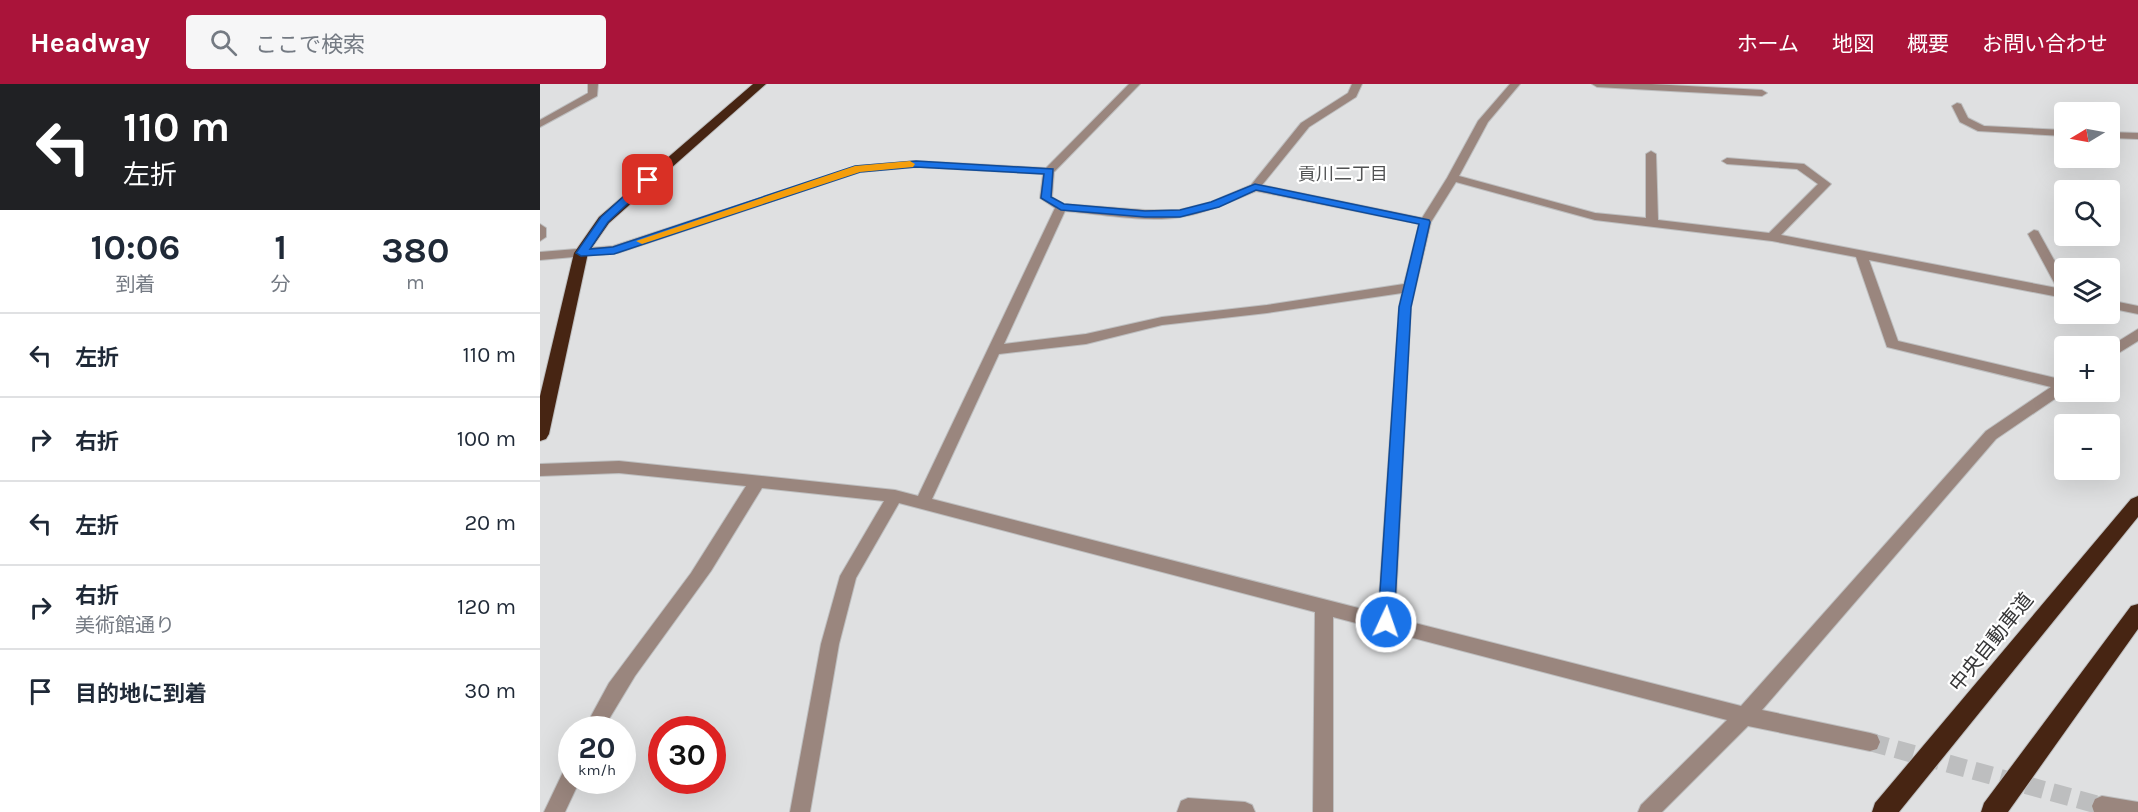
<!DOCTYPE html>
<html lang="ja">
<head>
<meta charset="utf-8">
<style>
  :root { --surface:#fff; --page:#f6f6f7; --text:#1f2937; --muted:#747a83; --line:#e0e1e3; --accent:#aa143a }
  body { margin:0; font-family:Karla,"Noto Sans JP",sans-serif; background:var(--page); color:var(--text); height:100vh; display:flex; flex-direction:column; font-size:22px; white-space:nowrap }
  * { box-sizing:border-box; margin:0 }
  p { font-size:20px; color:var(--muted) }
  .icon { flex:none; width:33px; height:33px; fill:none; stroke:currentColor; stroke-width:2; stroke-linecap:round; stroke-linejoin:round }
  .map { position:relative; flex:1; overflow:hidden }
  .sheet { display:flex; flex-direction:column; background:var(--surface); width:540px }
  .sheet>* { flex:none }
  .top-card { background:#202124; color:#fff; overflow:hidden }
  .needle { width:39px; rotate:260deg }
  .fabs { position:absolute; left:1514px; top:18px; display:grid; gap:12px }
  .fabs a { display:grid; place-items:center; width:66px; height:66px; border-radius:6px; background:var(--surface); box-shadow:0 6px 24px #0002; font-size:30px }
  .speed { position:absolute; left:18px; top:632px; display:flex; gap:12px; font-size:30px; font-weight:700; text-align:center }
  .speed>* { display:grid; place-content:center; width:78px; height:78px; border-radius:50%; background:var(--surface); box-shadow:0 6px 24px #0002; line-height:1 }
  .speed small { font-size:15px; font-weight:400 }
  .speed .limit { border:9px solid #d22; background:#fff; color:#111 }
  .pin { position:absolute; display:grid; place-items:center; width:51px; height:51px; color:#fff; margin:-26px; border-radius:12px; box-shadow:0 3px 9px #0006 }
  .me { position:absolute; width:66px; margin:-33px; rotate:3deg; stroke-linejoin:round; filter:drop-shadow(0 0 4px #0008) }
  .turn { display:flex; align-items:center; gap:21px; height:126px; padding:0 24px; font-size:27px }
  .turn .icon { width:78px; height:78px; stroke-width:2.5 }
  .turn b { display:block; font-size:42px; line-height:51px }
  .eta { display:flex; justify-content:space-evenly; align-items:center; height:102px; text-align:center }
  .eta b { font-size:36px; font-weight:700; line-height:42px }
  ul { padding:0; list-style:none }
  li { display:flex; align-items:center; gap:18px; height:84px; padding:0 24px; border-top:2px solid var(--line) }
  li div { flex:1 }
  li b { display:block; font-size:22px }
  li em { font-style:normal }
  header { display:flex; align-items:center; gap:36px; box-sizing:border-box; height:84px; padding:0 30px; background:var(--accent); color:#fff }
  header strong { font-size:28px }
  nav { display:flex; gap:33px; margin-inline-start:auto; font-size:21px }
  .search { width:420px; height:54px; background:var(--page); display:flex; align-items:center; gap:15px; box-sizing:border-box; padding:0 21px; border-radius:6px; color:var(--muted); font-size:22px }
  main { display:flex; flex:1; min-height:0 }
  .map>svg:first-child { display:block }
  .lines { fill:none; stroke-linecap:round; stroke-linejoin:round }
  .minor-tunnel { stroke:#bdbebf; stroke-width:18; stroke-dasharray:18 9; stroke-linecap:butt }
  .minor-casing { stroke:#bdbebf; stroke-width:2 }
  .highway-casing { stroke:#bdbebf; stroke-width:2 }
  .minor { fill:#9a867e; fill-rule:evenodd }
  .highway { fill:#472513; fill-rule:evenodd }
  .route { fill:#1a73e8; stroke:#114b97; stroke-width:1.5 }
  .slow { fill:#f59e0b }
  .labels { text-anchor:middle; stroke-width:4.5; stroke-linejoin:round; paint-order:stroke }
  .far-neighbourhood-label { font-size:18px; fill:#515253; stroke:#fff }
  .street-label { font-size:20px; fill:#363637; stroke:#fff }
</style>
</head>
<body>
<header>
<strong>Headway</strong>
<div class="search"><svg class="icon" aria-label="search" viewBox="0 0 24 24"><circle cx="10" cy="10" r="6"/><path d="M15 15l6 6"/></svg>ここで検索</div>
<nav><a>ホーム</a><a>地図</a><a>概要</a><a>お問い合わせ</a></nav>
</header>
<main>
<section class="sheet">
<div class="top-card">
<div class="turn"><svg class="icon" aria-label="left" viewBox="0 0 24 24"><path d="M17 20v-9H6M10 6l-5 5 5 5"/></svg><div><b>110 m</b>左折</div></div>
</div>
<div class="eta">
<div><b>10:06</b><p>到着</p></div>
<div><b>1</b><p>分</p></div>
<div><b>380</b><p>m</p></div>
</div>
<ul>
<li><svg class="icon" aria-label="left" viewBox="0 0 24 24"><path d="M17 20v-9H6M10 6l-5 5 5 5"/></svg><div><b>左折</b></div><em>110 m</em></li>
<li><svg class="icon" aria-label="right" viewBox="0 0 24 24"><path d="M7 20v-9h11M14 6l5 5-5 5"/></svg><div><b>右折</b></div><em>100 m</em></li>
<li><svg class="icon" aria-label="left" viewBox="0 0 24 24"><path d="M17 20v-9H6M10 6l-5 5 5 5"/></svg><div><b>左折</b></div><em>20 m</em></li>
<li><svg class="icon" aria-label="right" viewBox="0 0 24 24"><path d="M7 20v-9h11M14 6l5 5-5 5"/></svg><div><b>右折</b><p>美術館通り</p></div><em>120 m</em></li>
<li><svg class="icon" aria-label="arrive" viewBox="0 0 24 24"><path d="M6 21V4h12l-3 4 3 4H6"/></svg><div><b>目的地に到着</b></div><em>30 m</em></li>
</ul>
</section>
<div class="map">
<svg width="1598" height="728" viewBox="0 0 1598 728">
  <rect width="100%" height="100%" fill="#dfe0e1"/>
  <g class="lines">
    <!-- minor-tunnel -->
    <path class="minor-tunnel" d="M1330 658 1562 722"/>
    <defs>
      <path id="minor" d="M48 0H58L57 12 0 43V36L48 9Z
        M589 0H600L514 88 512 113 524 120 605 126H639L671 118 711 101 761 39 808 9 812 0H822L816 13 769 43 722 101 882 134 907 94 938 37 970 0H980L948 38 919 92 1055 129 1106 134V70L1111 67 1116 70 1118 136 1229 149 1278 100 1257 85 1187 80 1182 77 1187 74 1264 80 1291 100 1241 151 1517 204 1488 150 1494 146 1498 147 1524 194V214L1329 176 1358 257 1524 296 1525 308 1456 355 1222 626 1330 649 1337 651 1340 658 1337 665 1330 667 1208 642 1122 728H1098L1101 721 1187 636 793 533V728H773L775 528 359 419 316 494 299 560 270 728H250L281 560 300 492 344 417 222 404 171 487 95 592 63 645H44L69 599 151 489 206 402 79 389 0 392V380L79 377 355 406 378 412 515 124 500 114 503 90 376 83 320 88 78 169 0 176V168L73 162 319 82 376 77 506 84ZM916 98 1055 136 1232 157 1316 173 1347 263 1511 303 1446 347 1201 622 855 534 871 223 891 138ZM716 107 879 140 864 200 727 221 622 233 546 250 464 260 525 127C560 130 607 139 641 133 667 129 692 117 716 107ZM862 209 859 223 838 529 392 415 459 270 546 260 622 241 727 229Z
        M1052 0H1111L1222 6 1227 9 1222 12 1057 3Z
        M1417 19 1421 20 1428 34 1444 42 1524 46V52L1438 47 1420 38 1412 22Z
        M1569 48 1598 49V55L1569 54Z
        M0 140 6 144V153L0 157Z
        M1569 216 1598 222V230L1569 224Z
        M1598 245V257L1569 275V263Z
        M32 681V696H40L25 728H4L25 684Z
        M1562 712 1598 718V728H1554L1552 722 1555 715Z
        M648 714 705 718 712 721 715 728H637L641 717Z"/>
      <path id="highway" d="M213 0H226L69 139 48 169 9 350 6 355 0 357V312L34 169 59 133Z
        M1598 412V433L1359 728H1332L1335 719 1591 415Z
        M1598 520V545L1468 728H1441L1444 719 1591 522Z"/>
    </defs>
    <!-- minor casing -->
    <use href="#minor" class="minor-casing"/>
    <!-- highway casing -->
    <use href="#highway" class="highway-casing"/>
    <!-- minor -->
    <use href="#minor" class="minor"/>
    <!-- highway -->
    <use href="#highway" class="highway"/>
  </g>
  <!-- route -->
  <path class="route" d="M376 77 513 85 511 113 524 120 605 127 640 126 671 118 715 100 889 136 890 138 871 223 854 538 851 543 846 545 840 543 838 538 859 223 879 140 716 106 679 123 640 133H605L521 126 501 114 504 90 376 83 320 88 74 170 41 172 36 169 61 133 104 94 113 96 68 138 50 165 73 163 315 82Z"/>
  <!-- slow -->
  <path class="slow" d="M370 77 375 80 373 83 320 88 105 159 102 160 96 157 315 82Z"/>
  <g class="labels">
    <!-- far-neighbourhood labels -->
    <g class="far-neighbourhood-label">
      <text x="803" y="96">貢川二丁目</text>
    </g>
    <!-- street labels -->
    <g class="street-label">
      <text transform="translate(1451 558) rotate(-51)" y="7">中央自動車道</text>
    </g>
  </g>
</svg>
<div class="fabs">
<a><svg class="needle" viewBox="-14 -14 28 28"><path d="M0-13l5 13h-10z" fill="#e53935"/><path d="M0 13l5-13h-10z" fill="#747a83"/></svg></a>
<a><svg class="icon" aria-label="search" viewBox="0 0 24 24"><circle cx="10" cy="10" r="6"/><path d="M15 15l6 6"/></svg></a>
<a><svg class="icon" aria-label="layers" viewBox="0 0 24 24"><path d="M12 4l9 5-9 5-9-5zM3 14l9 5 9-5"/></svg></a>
<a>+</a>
<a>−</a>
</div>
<div class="speed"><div>20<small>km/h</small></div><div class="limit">30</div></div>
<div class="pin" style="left:108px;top:96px;background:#d93025"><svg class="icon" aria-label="arrive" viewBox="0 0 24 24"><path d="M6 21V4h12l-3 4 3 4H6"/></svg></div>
<svg class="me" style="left:846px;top:538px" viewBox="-20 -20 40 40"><circle r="17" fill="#1a73e8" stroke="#fff" stroke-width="3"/><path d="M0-11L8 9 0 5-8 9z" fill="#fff"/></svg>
</div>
</main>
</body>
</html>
